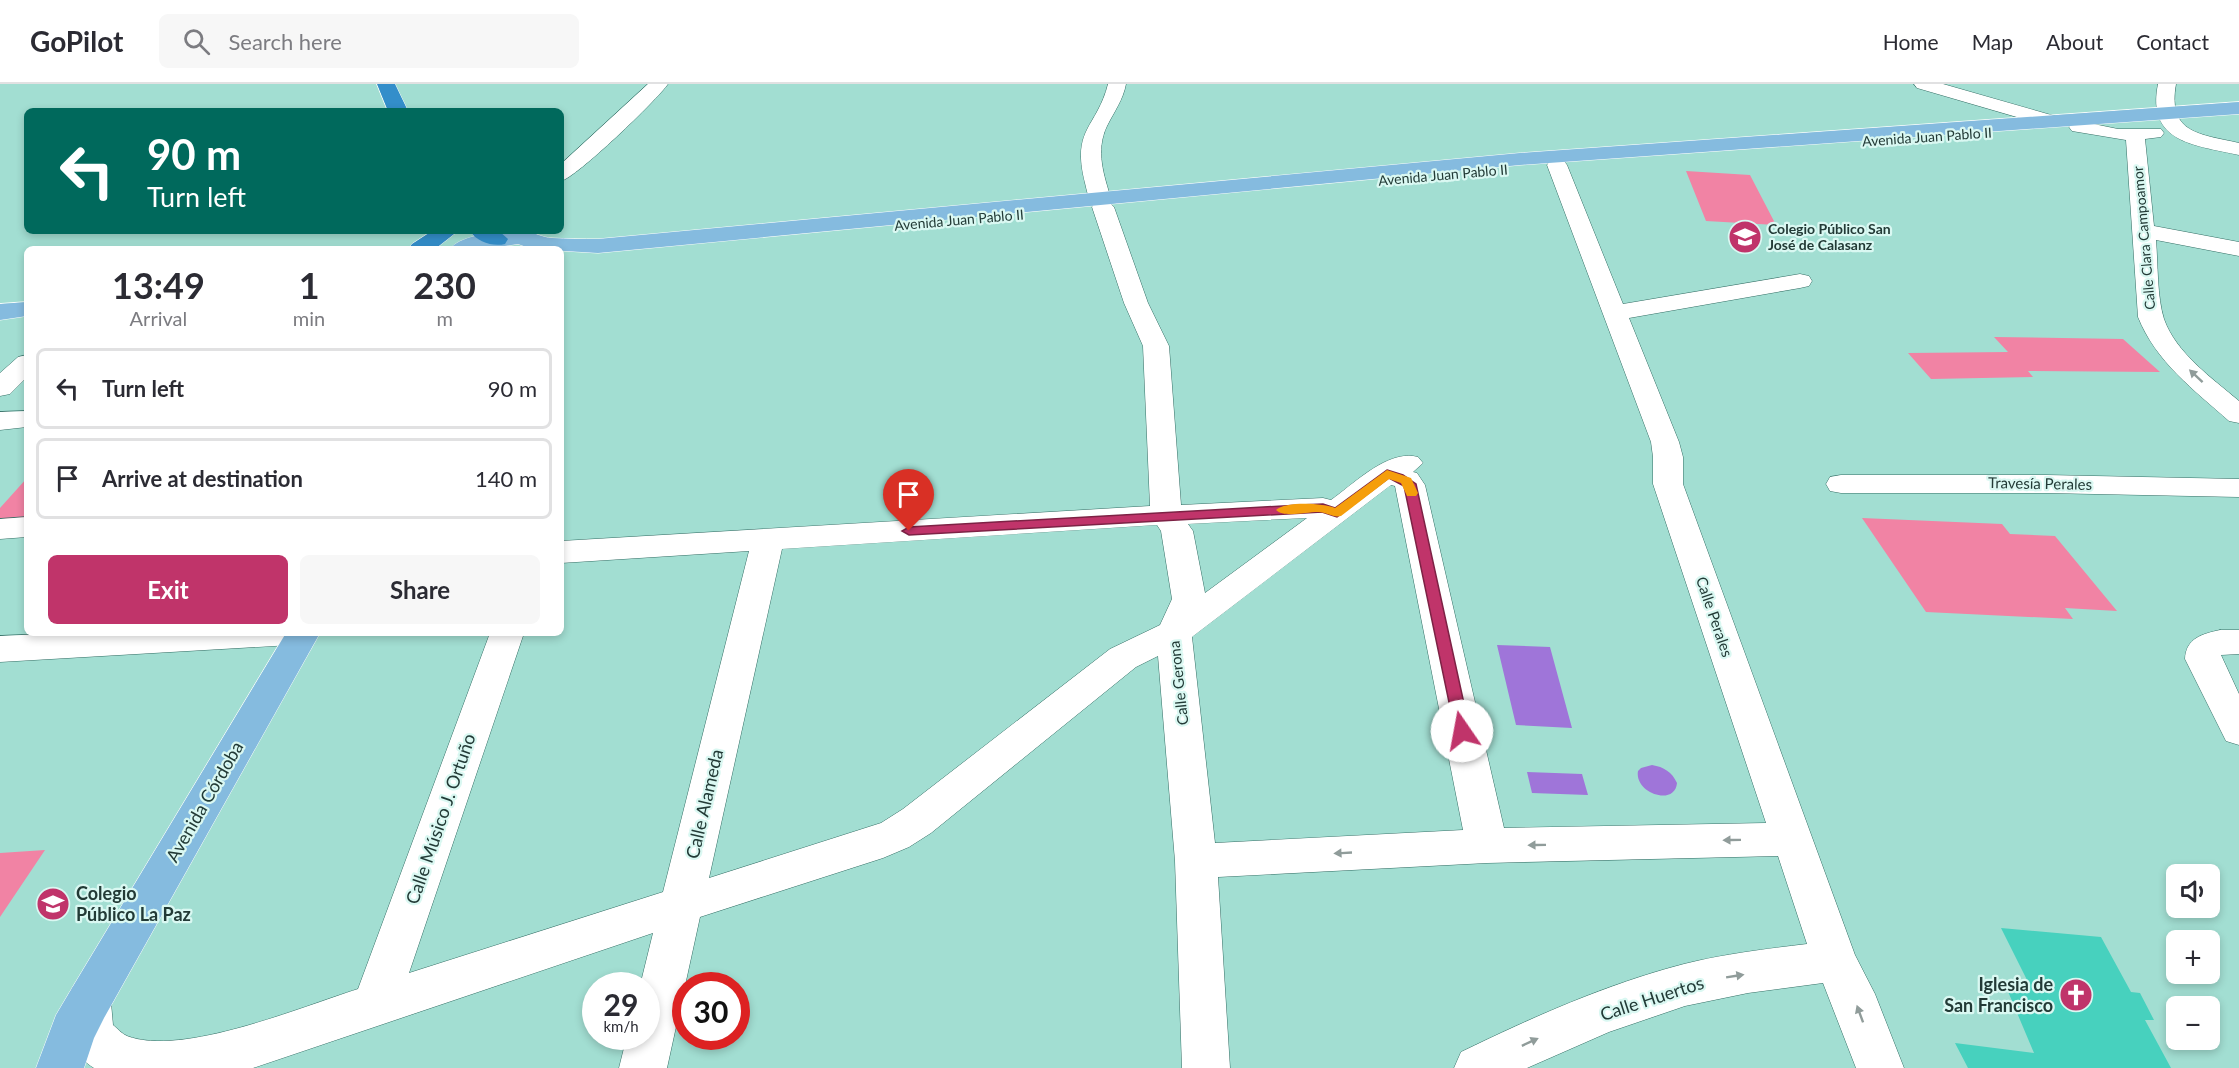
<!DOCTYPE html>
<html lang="en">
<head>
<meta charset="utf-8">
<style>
  :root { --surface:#fff; --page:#f7f7f7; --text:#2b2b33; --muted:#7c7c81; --line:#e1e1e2; --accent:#c0346a }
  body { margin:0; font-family:Lato,sans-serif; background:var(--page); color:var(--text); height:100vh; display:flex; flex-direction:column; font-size:22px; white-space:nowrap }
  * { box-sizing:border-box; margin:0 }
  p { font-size:20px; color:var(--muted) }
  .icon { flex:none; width:33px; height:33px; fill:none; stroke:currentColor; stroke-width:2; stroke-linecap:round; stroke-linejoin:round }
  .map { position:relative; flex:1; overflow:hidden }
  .drawer { position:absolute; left:24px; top:162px; width:540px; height:390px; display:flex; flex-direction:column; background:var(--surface); border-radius:9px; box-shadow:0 3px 9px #0003 }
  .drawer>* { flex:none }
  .top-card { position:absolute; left:24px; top:24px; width:540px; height:126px; border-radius:9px; box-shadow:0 3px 9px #0003; background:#00695c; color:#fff; overflow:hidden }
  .tools { position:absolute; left:2166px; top:780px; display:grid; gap:12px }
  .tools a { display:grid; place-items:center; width:54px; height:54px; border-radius:9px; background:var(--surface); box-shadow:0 3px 9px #0003; font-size:30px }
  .speed { position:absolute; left:582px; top:888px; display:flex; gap:12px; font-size:30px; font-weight:700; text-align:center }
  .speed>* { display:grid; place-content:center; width:78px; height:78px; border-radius:50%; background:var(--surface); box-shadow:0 3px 9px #0003; line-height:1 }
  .speed small { font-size:15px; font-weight:400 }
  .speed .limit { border:9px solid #d22; background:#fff; color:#111 }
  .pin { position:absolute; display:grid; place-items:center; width:51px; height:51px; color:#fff; margin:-62px -26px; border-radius:50% 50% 50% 0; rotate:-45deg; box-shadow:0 0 6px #0007 }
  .pin .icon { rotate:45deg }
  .me { position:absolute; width:66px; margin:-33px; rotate:348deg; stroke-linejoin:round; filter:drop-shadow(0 0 4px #0008) }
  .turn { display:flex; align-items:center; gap:21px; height:126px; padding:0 24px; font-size:27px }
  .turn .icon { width:78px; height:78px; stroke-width:2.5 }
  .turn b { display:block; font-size:42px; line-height:51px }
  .eta { display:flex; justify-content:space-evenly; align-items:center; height:102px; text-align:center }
  .eta b { font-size:36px; font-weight:700; line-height:42px }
  .cta { display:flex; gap:12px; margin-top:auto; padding:12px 24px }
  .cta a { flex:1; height:69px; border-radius:9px; background:var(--accent); color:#fff; font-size:24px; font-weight:700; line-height:69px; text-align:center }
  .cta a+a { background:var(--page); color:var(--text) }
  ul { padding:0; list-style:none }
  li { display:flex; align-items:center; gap:18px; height:81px; margin:0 12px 9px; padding:0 12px; border:3px solid var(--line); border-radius:9px }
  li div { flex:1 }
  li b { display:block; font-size:22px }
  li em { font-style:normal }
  header { display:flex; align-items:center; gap:36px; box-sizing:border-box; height:84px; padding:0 30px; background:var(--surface); border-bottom:2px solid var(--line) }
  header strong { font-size:28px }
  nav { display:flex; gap:33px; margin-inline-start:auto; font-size:21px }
  .search { width:420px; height:54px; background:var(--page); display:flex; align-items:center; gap:15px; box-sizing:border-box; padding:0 21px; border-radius:9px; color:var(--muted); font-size:22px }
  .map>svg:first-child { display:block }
  .green { fill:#f183a4 }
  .water { fill:#9f75d9 }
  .building { fill:#47d1be }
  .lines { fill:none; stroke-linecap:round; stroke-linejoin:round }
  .minor-casing { stroke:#346e65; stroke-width:1 }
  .major-casing { stroke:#fff; stroke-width:1 }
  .highway-casing { stroke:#fff; stroke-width:1 }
  .minor { fill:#fff; fill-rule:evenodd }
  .major { fill:#85bbdf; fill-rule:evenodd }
  .highway { fill:#338eca; fill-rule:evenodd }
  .oneway { fill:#909c9a }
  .route { fill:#c0346a; stroke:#7d2245; stroke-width:1.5 }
  .slow { fill:#f59e0b }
  .labels { text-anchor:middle; stroke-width:4.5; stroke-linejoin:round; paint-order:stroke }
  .far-street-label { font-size:14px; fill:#223a36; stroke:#daf8f2 }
  .far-poi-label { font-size:14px; font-weight:bold; fill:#223a36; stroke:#daf8f2; text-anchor:start }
  .street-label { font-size:15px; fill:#223a36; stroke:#daf8f2 }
  .near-street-label { font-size:18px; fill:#223a36; stroke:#daf8f2 }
  .near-poi-label { font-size:18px; font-weight:bold; fill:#223a36; stroke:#daf8f2; text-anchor:start }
</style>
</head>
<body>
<header>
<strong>GoPilot</strong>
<div class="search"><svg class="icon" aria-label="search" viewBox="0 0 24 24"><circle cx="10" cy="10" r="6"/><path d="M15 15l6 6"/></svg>Search here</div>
<nav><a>Home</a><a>Map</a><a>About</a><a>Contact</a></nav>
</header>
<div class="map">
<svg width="2239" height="984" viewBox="0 0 2239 984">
  <rect width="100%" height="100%" fill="#a2ded2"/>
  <!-- green -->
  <path class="green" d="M1686 87 1750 91 1776 141 1706 137Z
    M1994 253 2123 255 2160 288 2028 287 2033 293 1931 295 1908 269 2008 268Z
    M27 394V440L0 442V424Z
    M1862 434 2002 440 2010 450 2055 452 2117 527 2065 524 2073 535 1926 528Z
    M45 766 0 833V769Z"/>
  <!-- water -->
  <path class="water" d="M1497 561 1550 563 1572 644 1516 641Z
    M1652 681C1664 683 1672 688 1677 699 1675 723 1634 709 1638 687L1641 684Z
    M1527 688 1582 690 1588 711 1532 709Z"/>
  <!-- building -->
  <path class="building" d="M2001 844 2101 853 2131 908 2140 909 2154 936H2145L2171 984H1968L1955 959 2034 969 2004 898 2029 900Z"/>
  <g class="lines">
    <defs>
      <path id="minor" d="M648 0H668C658 15 576 94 561 97V80Z
        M1108 0H1126C1123 16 1114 28 1107 42 1095 67 1104 91 1111 115L1109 118 1114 123 1148 219 1169 262 1181 421 1323 414 1331 416C1355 399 1388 365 1418 373L1423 379 1413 388 1417 389 1425 401 1504 744 1766 739 1653 400V373L1651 358 1547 81 1550 77 1557 75 1564 77 1567 81 1623 220 1800 190 1809 192 1812 197 1809 202 1800 204 1629 234 1679 358 1683 373V400L1855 871 1875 910 1904 984H1856L1823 899 1748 909 1685 922 1609 948 1527 984H1454L1461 968C1533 933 1607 900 1684 880 1724 870 1766 865 1807 860L1778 772 1487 779 1218 793 1230 984H1182L1175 777 1158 572 1136 583 931 749 909 763 883 774 700 833 667 984H619L627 952H646V902H640L653 849 253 984H94C66 967 60 931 72 904L88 898 104 904 111 919 113 941C117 944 122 950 127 952 182 973 301 923 358 905L490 549H524L409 889 663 808 749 467 561 479V457L1150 422 1143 262 1124 219 1092 123 1094 120C1088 115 1087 107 1085 99 1071 44 1097 44 1108 0ZM1391 401 1395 402 1463 746 1215 759 1192 553ZM1307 434 1205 509 1193 447 1188 440ZM1157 441 1161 447 1172 515 1160 541 1110 565 903 725 881 739 709 794 782 465Z
        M1914 0H1943L2058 33 2061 37 2058 41H2044L1917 4Z
        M2158 0H2176C2167 50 2200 50 2239 59V71C2195 61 2146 59 2158 0Z
        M2079 37 2118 45H2161L2164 49 2161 53 2145 55 2154 142 2239 158V172L2156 156C2158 179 2157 213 2164 235 2176 269 2212 294 2239 317V339L2229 337C2194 306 2156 278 2138 233L2126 56 2072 47 2069 43 2072 39Z
        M27 271V293L10 310 0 312V289L18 273Z
        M27 327V343L0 346V328Z
        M1841 391H2046L2239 395V413L2046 409H1841L1830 407 1826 400 1830 393Z
        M27 433V453L0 455V435Z
        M2220 546H2239V570L2221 571 2239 610V661L2226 657 2185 575C2186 554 2202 550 2220 546Z
        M64 549H308L303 558 291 561 0 578V552Z"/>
      <path id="major" d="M2239 18V30L1520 81 598 169 532 165 518 160 483 165H450C461 150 507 146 525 147 534 148 543 154 552 154 567 155 583 155 598 155L1520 69Z
        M27 218V232L0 236V220Z
        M286 549H320L104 934 94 954 84 984H36L56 931 72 904Z"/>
      <path id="highway" d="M377 0H395L408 27H388Z
        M432 147H458L435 165H408L412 160Z
        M470 147H499L508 155 505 160C493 163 477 158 470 147Z"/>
    </defs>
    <!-- minor casing -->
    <use href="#minor" class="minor-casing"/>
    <!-- major casing -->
    <use href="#major" class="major-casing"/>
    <!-- highway casing -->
    <use href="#highway" class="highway-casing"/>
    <!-- minor -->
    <use href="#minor" class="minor"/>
    <!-- major -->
    <use href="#major" class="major"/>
    <!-- highway -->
    <use href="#highway" class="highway"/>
  </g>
  <!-- one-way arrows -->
  <defs><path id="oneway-solid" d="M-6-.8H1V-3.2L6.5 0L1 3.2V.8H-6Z" transform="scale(1.5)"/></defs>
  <g class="oneway">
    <use href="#oneway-solid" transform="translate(2196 292) rotate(-137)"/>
    <use href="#oneway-solid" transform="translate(1732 756) rotate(179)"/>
    <use href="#oneway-solid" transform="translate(1537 761) rotate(179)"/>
    <use href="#oneway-solid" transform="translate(1343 769) rotate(177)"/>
    <use href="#oneway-solid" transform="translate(1735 892) rotate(-9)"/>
    <use href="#oneway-solid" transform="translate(1860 930) rotate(-110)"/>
    <use href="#oneway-solid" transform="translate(1530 958) rotate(-25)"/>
  </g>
  <!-- route -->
  <path class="route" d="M1387 386 1403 391 1416 400 1470 647 1468 652H1457L1455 647 1404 402 1389 394 1337 433 1322 428 909 451 902 447 909 443 1300 421 1323 420 1335 424Z"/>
  <!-- slow -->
  <path class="slow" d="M1387 386 1411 394 1418 409 1416 412H1407L1401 399 1389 395 1341 432C1333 434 1327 428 1318 428 1306 428 1284 434 1276 426 1285 417 1323 419 1335 424Z"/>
  <!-- icons -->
  <defs>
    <symbol id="school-disc" viewBox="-11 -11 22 22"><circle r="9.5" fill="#c0346a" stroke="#daf8f2"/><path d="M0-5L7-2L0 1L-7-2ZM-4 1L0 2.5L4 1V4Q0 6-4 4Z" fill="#fff"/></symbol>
    <symbol id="church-disc" viewBox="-11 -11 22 22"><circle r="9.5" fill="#c0346a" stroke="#daf8f2"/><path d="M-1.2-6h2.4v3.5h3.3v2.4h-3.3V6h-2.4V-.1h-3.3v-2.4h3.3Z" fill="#fff"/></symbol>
  </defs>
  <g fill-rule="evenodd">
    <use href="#school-disc" x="1726" y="134" width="38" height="38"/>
    <use href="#school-disc" x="34" y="801" width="38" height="38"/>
    <use href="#church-disc" x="2057" y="892" width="38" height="38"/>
  </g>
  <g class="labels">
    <!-- far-street labels -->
    <g class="far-street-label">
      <text transform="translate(1927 53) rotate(-4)" y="5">Avenida Juan Pablo II</text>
      <text transform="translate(1443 91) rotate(-5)" y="5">Avenida Juan Pablo II</text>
      <text transform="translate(959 136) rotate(-5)" y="5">Avenida Juan Pablo II</text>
      <text transform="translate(2144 154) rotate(-95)" y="5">Calle Clara Campoamor</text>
    </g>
    <!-- far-poi labels -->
    <g class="far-poi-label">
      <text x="1768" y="150">Colegio Público San<tspan x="1768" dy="16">José de Calasanz</tspan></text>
    </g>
    <!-- street labels -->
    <g class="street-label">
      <text transform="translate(2040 400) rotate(1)" y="5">Travesía Perales</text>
      <text transform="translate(1714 533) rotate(71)" y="5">Calle Perales</text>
      <text transform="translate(1179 599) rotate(-96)" y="5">Calle Gerona</text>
    </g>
    <!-- near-street labels -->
    <g class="near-street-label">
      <text transform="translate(205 718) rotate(-60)" y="6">Avenida Córdoba</text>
      <text transform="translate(705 720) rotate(-77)" y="6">Calle Alameda</text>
      <text transform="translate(441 735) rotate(-71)" y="6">Calle Músico J. Ortuño</text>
      <text transform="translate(1652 915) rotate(-18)" y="6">Calle Huertos</text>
    </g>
    <!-- near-poi labels -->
    <g class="near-poi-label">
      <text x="76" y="816">Colegio<tspan x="76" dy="21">Público La Paz</tspan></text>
      <text x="2053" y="907" text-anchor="end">Iglesia de<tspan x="2053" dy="21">San Francisco</tspan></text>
    </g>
  </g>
</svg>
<div class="tools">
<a><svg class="icon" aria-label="sound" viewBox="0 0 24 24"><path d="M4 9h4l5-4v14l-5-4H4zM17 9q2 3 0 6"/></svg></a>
<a>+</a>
<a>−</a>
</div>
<div class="speed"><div>29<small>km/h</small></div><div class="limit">30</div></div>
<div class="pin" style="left:909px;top:447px;background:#d93025"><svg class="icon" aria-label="arrive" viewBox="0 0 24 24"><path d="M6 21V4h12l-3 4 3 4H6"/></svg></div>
<svg class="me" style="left:1462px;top:647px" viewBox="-20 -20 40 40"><circle r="19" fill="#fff"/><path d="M0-13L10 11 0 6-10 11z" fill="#c0346a"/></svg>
<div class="top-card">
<div class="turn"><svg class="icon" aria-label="left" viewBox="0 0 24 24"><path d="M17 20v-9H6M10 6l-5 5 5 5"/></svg><div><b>90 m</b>Turn left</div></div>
</div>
<section class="drawer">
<div class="eta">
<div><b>13:49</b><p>Arrival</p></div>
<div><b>1</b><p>min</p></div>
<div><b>230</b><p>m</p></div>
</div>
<ul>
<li><svg class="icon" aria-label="left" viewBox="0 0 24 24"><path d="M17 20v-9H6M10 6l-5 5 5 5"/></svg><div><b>Turn left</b></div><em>90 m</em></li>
<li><svg class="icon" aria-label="arrive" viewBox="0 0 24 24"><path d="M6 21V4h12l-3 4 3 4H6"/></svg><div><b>Arrive at destination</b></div><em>140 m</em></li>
</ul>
<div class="cta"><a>Exit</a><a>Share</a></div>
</section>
</div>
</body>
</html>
